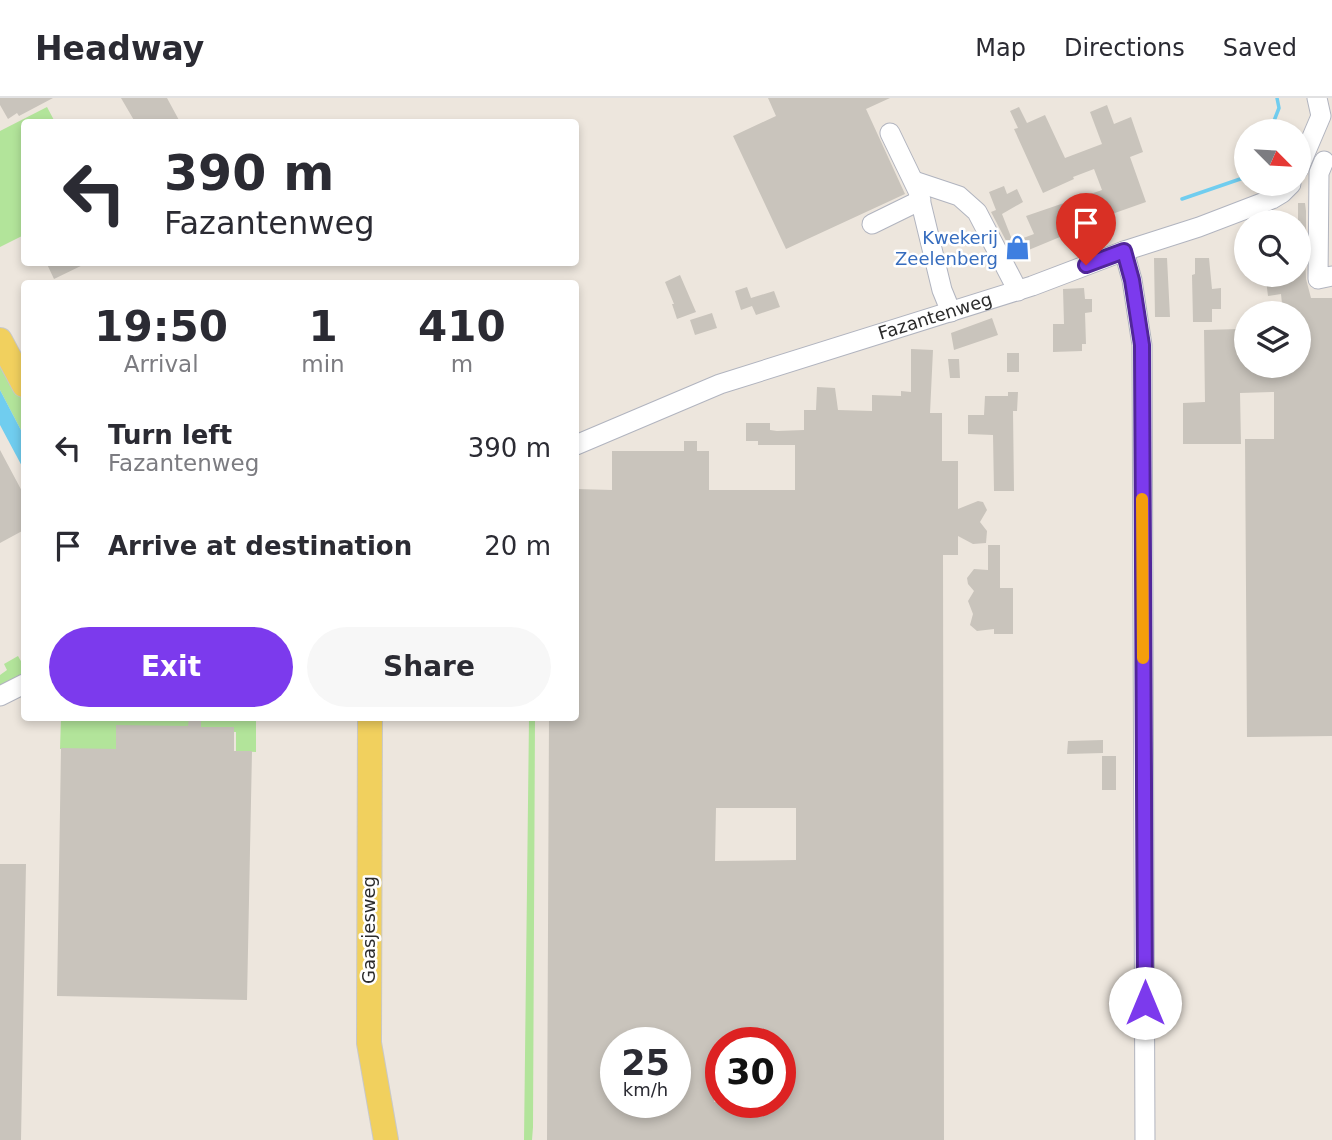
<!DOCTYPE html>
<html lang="en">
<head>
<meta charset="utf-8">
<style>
  :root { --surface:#fff; --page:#f7f7f7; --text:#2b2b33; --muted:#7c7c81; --line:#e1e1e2; --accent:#7c3aed }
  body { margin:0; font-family:"DejaVu Sans",sans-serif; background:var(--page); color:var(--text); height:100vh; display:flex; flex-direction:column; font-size:26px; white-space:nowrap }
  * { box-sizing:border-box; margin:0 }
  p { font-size:23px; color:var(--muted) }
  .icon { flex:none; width:38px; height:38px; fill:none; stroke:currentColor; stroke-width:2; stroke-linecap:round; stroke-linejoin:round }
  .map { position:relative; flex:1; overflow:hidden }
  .sheet { position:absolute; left:21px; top:182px; width:558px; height:441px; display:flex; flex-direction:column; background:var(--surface); border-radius:7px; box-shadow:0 4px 10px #0003 }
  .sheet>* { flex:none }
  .banner { position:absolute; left:21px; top:21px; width:558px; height:147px; border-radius:7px; box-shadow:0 4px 10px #0003; background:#fff; color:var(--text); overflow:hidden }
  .needle { width:46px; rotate:114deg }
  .controls { position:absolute; left:1234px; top:21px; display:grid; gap:14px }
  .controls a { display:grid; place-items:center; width:77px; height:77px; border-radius:50%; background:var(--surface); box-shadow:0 4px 10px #0003; font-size:35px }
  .speed { position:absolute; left:600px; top:929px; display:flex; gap:14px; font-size:35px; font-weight:700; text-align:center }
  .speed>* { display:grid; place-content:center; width:91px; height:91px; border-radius:50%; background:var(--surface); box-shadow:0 4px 10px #0003; line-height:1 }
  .speed small { font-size:18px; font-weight:400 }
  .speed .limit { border:10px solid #d22; background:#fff; color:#111 }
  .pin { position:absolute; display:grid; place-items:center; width:60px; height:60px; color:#fff; margin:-72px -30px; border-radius:50% 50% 50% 0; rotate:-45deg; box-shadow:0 0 7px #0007 }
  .pin .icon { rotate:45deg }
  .me { position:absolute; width:77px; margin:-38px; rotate:0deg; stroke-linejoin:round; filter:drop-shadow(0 0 5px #0008) }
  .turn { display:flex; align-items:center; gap:24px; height:147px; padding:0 28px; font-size:32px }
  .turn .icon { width:91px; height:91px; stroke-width:2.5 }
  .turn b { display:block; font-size:49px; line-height:60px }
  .eta { display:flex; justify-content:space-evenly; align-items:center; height:119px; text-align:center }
  .eta b { font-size:42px; font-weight:600; line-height:49px }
  .action { display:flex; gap:14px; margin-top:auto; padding:14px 28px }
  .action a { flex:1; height:80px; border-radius:42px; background:var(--accent); color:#fff; font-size:28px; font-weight:600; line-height:80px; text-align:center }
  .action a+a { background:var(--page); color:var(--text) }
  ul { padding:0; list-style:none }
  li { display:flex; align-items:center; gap:21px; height:98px; padding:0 28px }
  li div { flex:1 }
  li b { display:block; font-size:26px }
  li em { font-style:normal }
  header { display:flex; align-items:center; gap:42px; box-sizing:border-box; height:98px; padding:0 35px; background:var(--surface); border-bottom:2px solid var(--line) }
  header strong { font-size:33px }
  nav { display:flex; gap:38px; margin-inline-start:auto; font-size:24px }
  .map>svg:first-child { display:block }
  .green { fill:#b2e49a }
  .water { fill:#70cdef }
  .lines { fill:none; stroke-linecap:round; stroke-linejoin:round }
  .stream { stroke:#70cdef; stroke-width:3.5 }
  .building { fill:#c9c4bc; fill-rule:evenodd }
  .minor-casing { stroke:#b1b4bf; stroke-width:21 }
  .major-casing { stroke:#c8c8c8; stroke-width:26 }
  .minor { stroke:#fff; stroke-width:19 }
  .major { stroke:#f1d05e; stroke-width:24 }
  .route-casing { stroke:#51269a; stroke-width:18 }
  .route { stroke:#7c3aed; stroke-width:12 }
  .slow { stroke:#f59e0b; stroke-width:12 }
  .labels { text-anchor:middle; stroke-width:5; stroke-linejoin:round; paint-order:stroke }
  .shop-label { font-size:18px; fill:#366cbe; stroke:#fff; text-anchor:end }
  .street-label { font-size:18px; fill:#2b2b2b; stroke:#fff }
</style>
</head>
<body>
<header>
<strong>Headway</strong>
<nav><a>Map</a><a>Directions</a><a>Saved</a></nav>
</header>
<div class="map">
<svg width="1332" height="1042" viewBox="0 0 1332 1042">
  <rect width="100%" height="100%" fill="#ede6dd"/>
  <!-- green -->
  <path class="green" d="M47 9 55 24H24V137L0 149V33Z
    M0 257 24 301V338L0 292Z
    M18 558 22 565H24V580L0 592V577L7 572 4 566Z
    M61 620H256V654L236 653V634L118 631 116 652 60 651Z
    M529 620H535L533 1029 532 1042H524Z"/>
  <!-- water -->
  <path class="water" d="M0 292 24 338V372L0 327Z"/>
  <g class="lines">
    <!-- stream -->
    <path class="stream" d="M1270 33 1279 10 1277 0
      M1182 101 1246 79"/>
  </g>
  <!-- building -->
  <path class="building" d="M0 0H53L19 18 17 15 8 21 0 7Z
    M121 0H167L180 24H135Z
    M768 0H890L866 11 905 96 786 151 733 38 776 18Z
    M1107 7 1114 26 1131 19 1143 54 1130 59 1146 104 1112 116 1116 128 1099 134 1096 124 1014 158 991 114 996 112 989 94 1004 88 1007 96 1017 91 1023 104 1002 116 1013 144 1034 136 1026 118 1102 92 1094 71 1073 79 1074 81 1043 95 1014 31 1018 30 1010 13 1019 9 1027 25 1045 17 1065 60 1102 46 1090 14Z
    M1298 105H1305L1306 113V145L1298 146Z
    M1305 152 1306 181 1311 200H1332V638L1247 639 1245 341H1274V294L1240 295 1241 346H1183V305L1205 304 1204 232 1239 231 1240 257H1246V268H1298V215H1283L1281 196 1268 198 1266 182 1275 181 1274 177H1298V153Z
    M1154 160H1167L1170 219H1155Z
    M1195 160H1209L1212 191 1221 190V211H1212V224H1193L1192 177 1195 176Z
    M46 164H89L54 181Z
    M680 177 696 214 677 221 672 206H674L665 184Z
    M747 189 751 200 774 193 780 209 756 217 752 208 741 212 735 193Z
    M1084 190 1085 201H1092V214L1085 215 1086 246H1082V253L1053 254V226H1064L1063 191Z
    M712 215 717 230 695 237 690 222Z
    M992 220 998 237 954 252 951 235Z
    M911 251 933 252 930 315H942V363H958V411L978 403 983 404 987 412 980 424 987 433 986 445 973 446 958 438V457H943L944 1042H547L549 620H576V391L612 392V353H684V343H697V353H709V392H795V347H758V343H746V325H770V332L777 333 804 332V312H816L817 289 835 290 838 312 872 313V297L901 298V293L911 294ZM716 710H796V762L715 763ZM616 945H676V1004H616ZM715 945H780V1004H714Z
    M1007 255H1019V274H1007Z
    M948 261H959L960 280H950Z
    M1008 294H1018L1017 313H1013L1014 393H994L993 337 968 336V317H984L985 298H1008Z
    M0 352 24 397V432L0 445Z
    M988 447H1000V490H1013V536H994V531L977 533 970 527 973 516 968 503 974 493 968 486 967 480 974 471 988 472Z
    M189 620H201V629H234V653H252L247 902 57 898 61 650 116 651V627L188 628Z
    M1103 642V655L1067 656 1068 643Z
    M1102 658H1116V692H1102Z
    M0 766H26L21 1042H0Z"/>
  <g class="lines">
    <defs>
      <g id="minor">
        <path d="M890 35 918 93 942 192 951 214"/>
        <path d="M1324 63 1319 75 1318 181 1332 178"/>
        <path d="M1298 72 1321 18 1317 0"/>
        <path d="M914 83 959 98 977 114 1018 193"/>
        <path d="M872 126 921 102"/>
        <path d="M1124 153 1132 182 1142 247 1145 1042"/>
        <path id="s1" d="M576 347 720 286 1032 188 1124 153 1199 129 1272 101 1282 95 1291 86"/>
        <path d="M0 598 24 586"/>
      </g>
      <path id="major" d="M0 242 24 287
        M370 620 369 945 386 1042"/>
    </defs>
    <!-- minor casing -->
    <use href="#minor" class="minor-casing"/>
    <!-- major casing -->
    <use href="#major" class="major-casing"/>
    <!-- minor -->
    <use href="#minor" class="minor"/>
    <!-- major -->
    <use href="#major" class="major"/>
  </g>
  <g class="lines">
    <defs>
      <path id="route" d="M1086 167 1124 153 1132 182 1142 247 1145 905"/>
    </defs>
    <!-- route casing -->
    <use href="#route" class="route-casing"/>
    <!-- route -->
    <use href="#route" class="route"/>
    <!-- slow -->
    <path class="slow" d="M1142 401 1143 560"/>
  </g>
  <!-- icons -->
  <defs>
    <symbol id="shop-bare" viewBox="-9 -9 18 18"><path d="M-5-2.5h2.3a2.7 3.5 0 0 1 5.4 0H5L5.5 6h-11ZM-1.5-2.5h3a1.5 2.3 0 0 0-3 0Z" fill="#3f7fe0" stroke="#fff" stroke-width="2.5" paint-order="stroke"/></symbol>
  </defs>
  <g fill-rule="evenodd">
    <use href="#shop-bare" x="1000" y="132" width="35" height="35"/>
  </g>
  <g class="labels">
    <!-- shop labels -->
    <g class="shop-label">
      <text x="998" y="146">Kwekerij<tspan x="998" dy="21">Zeelenberg</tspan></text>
    </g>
    <!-- street labels -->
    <g class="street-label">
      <text dy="6" stroke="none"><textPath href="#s1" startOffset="382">Fazantenweg</textPath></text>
      <text transform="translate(369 832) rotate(-90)" y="6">Gaasjesweg</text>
    </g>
  </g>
</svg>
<div class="controls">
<a><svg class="needle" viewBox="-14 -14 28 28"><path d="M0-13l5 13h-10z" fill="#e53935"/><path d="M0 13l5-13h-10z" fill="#7c7c81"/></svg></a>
<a><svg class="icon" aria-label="search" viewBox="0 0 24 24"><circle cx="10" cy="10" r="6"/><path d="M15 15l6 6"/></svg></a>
<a><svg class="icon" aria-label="layers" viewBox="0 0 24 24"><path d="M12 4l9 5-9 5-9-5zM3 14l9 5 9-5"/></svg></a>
</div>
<div class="speed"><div>25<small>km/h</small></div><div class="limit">30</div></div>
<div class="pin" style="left:1086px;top:167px;background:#d93025"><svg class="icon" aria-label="arrive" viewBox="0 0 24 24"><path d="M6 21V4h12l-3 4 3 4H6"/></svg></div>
<svg class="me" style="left:1145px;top:905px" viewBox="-20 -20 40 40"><circle r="19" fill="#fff"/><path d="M0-13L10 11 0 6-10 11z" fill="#7c3aed"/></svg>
<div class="banner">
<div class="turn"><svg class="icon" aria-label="left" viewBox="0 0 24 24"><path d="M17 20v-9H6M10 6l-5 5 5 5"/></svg><div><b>390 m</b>Fazantenweg</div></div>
</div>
<section class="sheet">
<div class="eta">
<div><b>19:50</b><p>Arrival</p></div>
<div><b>1</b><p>min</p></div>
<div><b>410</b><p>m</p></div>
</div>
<ul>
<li><svg class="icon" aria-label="left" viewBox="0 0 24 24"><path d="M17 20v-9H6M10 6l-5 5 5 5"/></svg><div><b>Turn left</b><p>Fazantenweg</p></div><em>390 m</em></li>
<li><svg class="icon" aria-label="arrive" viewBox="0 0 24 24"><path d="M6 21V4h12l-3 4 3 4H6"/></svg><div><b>Arrive at destination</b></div><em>20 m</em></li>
</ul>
<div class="action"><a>Exit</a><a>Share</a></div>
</section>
</div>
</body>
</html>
